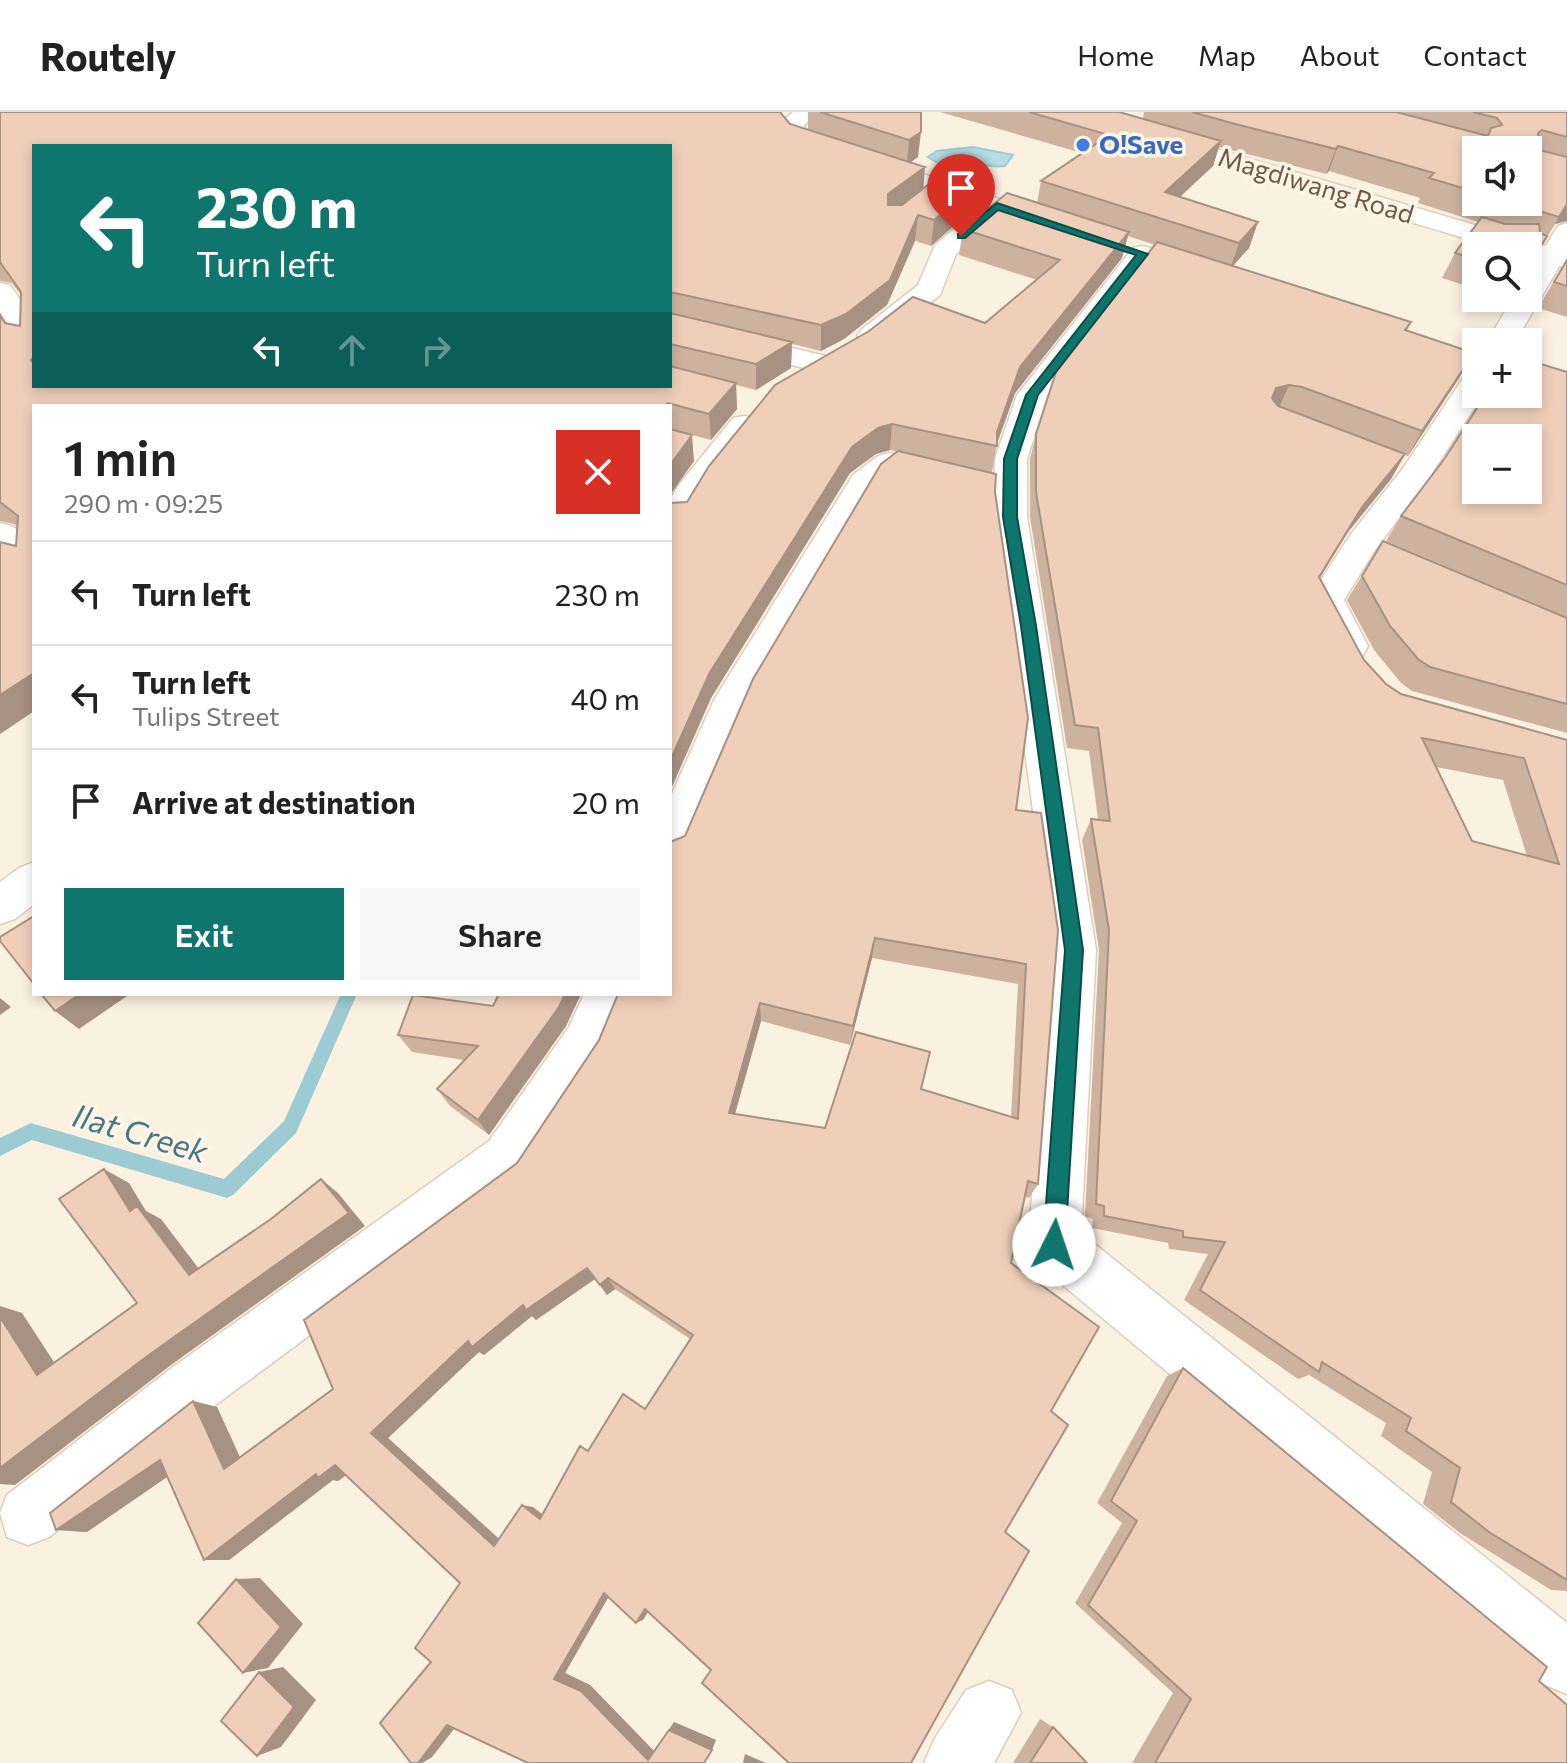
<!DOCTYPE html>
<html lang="en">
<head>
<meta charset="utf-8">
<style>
  :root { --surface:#fff; --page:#f6f6f6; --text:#222; --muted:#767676; --line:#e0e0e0; --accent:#0f766e }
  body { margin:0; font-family:Commissioner,sans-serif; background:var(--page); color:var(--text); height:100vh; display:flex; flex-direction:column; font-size:30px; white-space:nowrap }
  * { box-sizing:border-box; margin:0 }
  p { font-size:26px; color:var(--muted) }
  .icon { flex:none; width:44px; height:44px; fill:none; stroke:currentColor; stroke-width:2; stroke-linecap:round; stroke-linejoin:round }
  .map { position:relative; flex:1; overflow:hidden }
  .drawer { position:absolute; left:32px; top:292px; width:640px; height:592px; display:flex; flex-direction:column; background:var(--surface); border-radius:0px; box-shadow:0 4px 12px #0003 }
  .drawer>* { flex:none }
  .hud { position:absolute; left:32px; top:32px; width:640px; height:244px; border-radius:0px; box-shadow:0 4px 12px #0003; background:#0f766e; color:#fff; overflow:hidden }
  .controls { position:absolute; left:1462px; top:24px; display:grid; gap:16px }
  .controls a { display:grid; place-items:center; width:80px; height:80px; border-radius:0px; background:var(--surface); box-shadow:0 4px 12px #0003; font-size:40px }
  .pin { position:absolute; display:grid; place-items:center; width:68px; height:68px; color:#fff; margin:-82px -34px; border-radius:50% 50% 50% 0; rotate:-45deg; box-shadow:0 0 8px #0007 }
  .pin .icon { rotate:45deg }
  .me { position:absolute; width:88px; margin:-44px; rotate:4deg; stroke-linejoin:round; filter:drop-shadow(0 0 6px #0008) }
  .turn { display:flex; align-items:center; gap:28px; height:168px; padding:0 32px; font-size:36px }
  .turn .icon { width:104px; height:104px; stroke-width:2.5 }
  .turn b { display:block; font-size:56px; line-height:68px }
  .lanes { display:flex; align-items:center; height:76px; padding:0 32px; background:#0003; justify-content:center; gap:40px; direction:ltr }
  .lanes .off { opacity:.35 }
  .round { display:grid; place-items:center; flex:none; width:84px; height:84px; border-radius:0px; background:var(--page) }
  .headline { display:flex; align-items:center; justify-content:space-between; height:136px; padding:0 32px }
  h1 { font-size:48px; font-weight:600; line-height:60px }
  .primary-button { display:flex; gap:16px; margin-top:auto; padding:16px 32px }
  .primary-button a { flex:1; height:92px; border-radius:0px; background:var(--accent); color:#fff; font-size:32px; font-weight:600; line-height:92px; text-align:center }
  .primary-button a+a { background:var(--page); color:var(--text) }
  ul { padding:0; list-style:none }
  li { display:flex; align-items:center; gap:24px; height:104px; padding:0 32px; border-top:2px solid var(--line) }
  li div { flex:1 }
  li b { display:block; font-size:30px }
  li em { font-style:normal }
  header { display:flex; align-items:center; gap:48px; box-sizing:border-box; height:112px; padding:0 40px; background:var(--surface); border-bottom:2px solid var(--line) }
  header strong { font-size:38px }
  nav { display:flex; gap:44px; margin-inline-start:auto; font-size:28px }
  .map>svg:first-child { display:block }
  .water { fill:#b7dce3; stroke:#9dcbd4; stroke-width:2 }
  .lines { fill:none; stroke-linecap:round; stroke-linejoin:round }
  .stream { fill:#9dcbd4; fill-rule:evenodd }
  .minor-casing { stroke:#decdbd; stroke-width:3 }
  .secondary-casing { stroke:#e3cebb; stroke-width:3 }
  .minor { fill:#fff; fill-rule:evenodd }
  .secondary { fill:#fff; fill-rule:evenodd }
  .wall { fill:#ceb2a0; fill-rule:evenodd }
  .shaded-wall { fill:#a79182 }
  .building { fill:#efcfba; stroke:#a79182; stroke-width:2; fill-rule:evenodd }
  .route { fill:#0f766e; stroke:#0a4d48; stroke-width:2 }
  .shop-dot { fill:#3f7fe0; stroke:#fef5e6; stroke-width:3 }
  .labels { text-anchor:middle; stroke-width:7; stroke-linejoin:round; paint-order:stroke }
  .far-shop-label { font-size:26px; font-weight:bold; fill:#366cbe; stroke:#fef5e6; text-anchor:start }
  .far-street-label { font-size:26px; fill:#705749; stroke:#fef5e6 }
  .water-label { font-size:32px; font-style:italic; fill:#447883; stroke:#fef5e6 }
</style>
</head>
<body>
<header>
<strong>Routely</strong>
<nav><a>Home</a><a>Map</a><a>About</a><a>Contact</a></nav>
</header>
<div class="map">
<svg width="1567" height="1651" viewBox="0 0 1567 1651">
  <rect width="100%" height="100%" fill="#fbf1e1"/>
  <!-- water -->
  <path class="water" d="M973 35 1013 43 1005 54C993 56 984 52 972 52 955 51 943 57 928 45L937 39Z"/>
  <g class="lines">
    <!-- stream -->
    <path class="stream" d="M341 882H357L296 1021 233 1083 227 1086 32 1028 0 1044V1026L31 1011 224 1067 284 1009Z"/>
    <defs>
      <path id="minor" d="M793 0H820L804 13 807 24 1060 107 1064 112 1060 117 1051 120 1001 104 956 142 940 183 881 230 871 233 861 230 857 224 861 218 918 173 935 133 979 96 791 34 780 21 781 10Z
        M1567 111V141L1515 230H1487L1513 186H1528V162L1558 114Z
        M1142 134 1151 136 1155 142 1047 284 1027 347V405L1096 838 1081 1121 1567 1511V1582L1545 1573 1036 1151 1028 1133 1052 838 993 405 995 347 1017 283 1133 136Z
        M0 171 10 173 34 208V238L24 235 0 200Z
        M670 207 834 246 839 252 834 258 824 261 670 223Z
        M1476 260V282H1483L1427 369 1375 438 1344 488 1368 534 1363 543 1350 547 1337 543 1308 488 1351 422 1404 355 1465 263Z
        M744 304 755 306 759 313 708 378 689 413 670 414V388L678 374 733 306Z
        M889 341 941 353 946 360 941 367 930 370 895 362 876 376 751 590 685 745 670 750V686L714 588 853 363 878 344Z
        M0 411 12 414 34 430V457L22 454 0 438Z
        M34 750V792L15 807 0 812V770L19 756Z
        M584 882H630L603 945 525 1063 213 1295 49 1425 28 1433 7 1425 0 1401 7 1383 173 1255 489 1029 569 915Z
        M989 1569 1012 1578 1021 1601 994 1651H924L934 1628 966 1578Z"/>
      <path id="secondary" d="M1055 0H1091L1567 140V156L1528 145V134H1491L1058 5Z"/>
    </defs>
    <!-- minor casing -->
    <use href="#minor" class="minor-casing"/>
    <!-- secondary casing -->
    <use href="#secondary" class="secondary-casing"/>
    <!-- minor -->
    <use href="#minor" class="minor"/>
    <!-- secondary -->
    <use href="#secondary" class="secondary"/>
  </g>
  <!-- wall -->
  <path class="wall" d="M0 0 784 4 790 12 808 18V0H921L918 45 910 50 923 77 977 72 973 97 931 134 915 129 887 193 844 227 821 239 792 232 791 256 756 278 736 273 737 297 711 328 670 317 694 349 670 383V294H34V599L0 622 18 415 14 412 0 409V203L5 211 20 214 21 183 12 171 0 169ZM34 34H670V274H34Z
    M940 0H1121L1143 7 1144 0H1567V109L1555 112 1540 136V157L1528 178V134H1476V177L1442 166 1455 141 1478 110 1418 91 1420 86 1329 59 1326 62 1219 35 1213 54 1180 85 1258 110 1249 136 1233 154 1411 210 1407 219 1459 266 1408 344 1405 343 1391 367 1348 420 1320 466 1364 548 1386 572 1401 582 1567 628V1479L1551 1478 1460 1421 1423 1392 1432 1360 1381 1324 1386 1311 1309 1263 1298 1267 1184 1188 1208 1142 1169 1137 1168 1131 1092 1116 1093 1107 1085 1104 1099 838 1082 728 1091 707H1098L1089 639 1067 636 1030 405V347L1036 322 1155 133 1128 124 1122 146 1015 281 997 332 992 360 995 380 1016 698 1041 701 1038 1072 1029 1086 1025 1085 711 1558 648 1500 643 1508 608 1485 565 1561 590 1573 654 1639 674 1610 716 1628 704 1651 454 1617 432 1645 422 1651H411L431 1550 460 1471 346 1363 338 1369 333 1368 229 1448H204L167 1365 87 1420 56 1418 193 1289 217 1295 240 1345 333 1277 517 1051 599 928 685 724 898 340 890 338 876 342 850 361 711 586 670 679V391L687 390 985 211 1037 168 959 143 963 117 1037 91 1041 69 1082 41ZM1476 38 1528 90H1476ZM1436 655 1503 668 1527 744 1472 729ZM872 846 1018 872 1011 1005 921 977 825 1016 735 1002 761 909 850 933ZM595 1167 607 1183 615 1177 690 1227 645 1297 588 1339 543 1403 533 1395 499 1427 388 1326 479 1240 484 1243 532 1204 536 1208Z
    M1567 147V205L1538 196Z
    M1567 260V621L1412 579 1401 571 1374 538 1347 488 1383 429 1552 499 1386 429 1401 404Z
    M499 882H581L566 914 489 1023 450 994 437 977 464 948 412 940 398 923 493 894Z
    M1183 1256 1539 1569 1567 1651H1132L1173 1581 1075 1491 1122 1411 1097 1391 1167 1264Z
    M1040 1607 1053 1615 1087 1651H1013Z"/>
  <!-- shaded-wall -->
  <path class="shaded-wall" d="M921 20 918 45 907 53 909 28Z
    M1221 29 1213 54 1158 105 1165 80Z
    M1338 34 1329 59 1326 62 1336 37Z
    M925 55 923 81 886 108 888 82Z
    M977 72 973 97 931 134 934 108Z
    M1567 92V109L1555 112 1544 130Z
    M918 103 915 129 887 193 844 227 821 239V213Z
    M1258 110 1249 136 1230 157 1239 131Z
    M1129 120 1122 146 1015 281 996 334 997 320 1020 255Z
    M792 230 791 256 756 278V252Z
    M1474 241 1459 266 1408 344 1422 319Z
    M736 271 737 297 711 328 709 302Z
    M1289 273 1278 298 1265 302 1276 276Z
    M892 312 890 338 876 342 850 361 711 586 670 679V649L709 562 852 335 878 316Z
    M692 323 694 349 670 383V353Z
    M1405 342 1391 367 1348 420 1305 489 1319 465 1362 395Z
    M34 561V599L0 622V583Z
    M875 826 872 846 850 933 853 914Z
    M80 882H130L79 917 55 899Z
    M565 882H581L566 914 489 1023 478 1008Z
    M0 886 11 895 0 903Z
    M760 891 761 909 731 1016 729 1001Z
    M104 1057 129 1071 146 1099 161 1107 212 1174 189 1163 130 1099Z
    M321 1067 338 1081 365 1114 171 1253 15 1373 0 1372V1356Z
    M587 1156 595 1167 536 1208 532 1204 484 1243 479 1240 388 1326 507 1434H494L371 1321 468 1229 523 1193Z
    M608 1166 615 1177 607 1183 600 1173Z
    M0 1194 22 1201 67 1270 37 1263 0 1205Z
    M193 1289 217 1295 247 1361 224 1357Z
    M160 1348 186 1352 87 1420 56 1418Z
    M335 1353 354 1357 338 1369 333 1368 229 1448H204L316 1362Z
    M522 1393 533 1395 551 1409 540 1407Z
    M260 1466 303 1512 268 1556 243 1561 236 1467Z
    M612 1479 565 1561 590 1573 654 1639 648 1648 554 1567 604 1481Z
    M651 1495 643 1508 636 1511 645 1497Z
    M283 1555 316 1588 281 1635 257 1644 259 1560Z
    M463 1605 432 1645 422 1651H418L447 1613Z
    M674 1610 716 1628 712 1638 669 1618Z
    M745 1642 766 1651H743Z"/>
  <!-- building -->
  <path class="building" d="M0 0H780L790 12 925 55 888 82V93H902L943 61 977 72 934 108 918 103 890 168 846 202 821 213 670 180V34H34V245L31 248 34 252V274H670V254L736 271 709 302 668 291 664 294H34V561L0 583V430L16 434 18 404 0 390V203L5 211 20 214 21 180 0 150Z
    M820 0H921V20L909 28Z
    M1029 0H1119L1221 29 1165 80 1258 110 1239 131 1041 69 1109 23Z
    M1192 0H1396L1488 24 1491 16 1502 13 1497 6 1473 0H1567V25L1542 18 1538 21 1539 38 1567 45V92L1559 105 1510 90H1528V38H1476V80L1429 66 1434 61 1338 34 1336 37 1239 13Z
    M1007 81 1129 120 1020 255 997 320V334L892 312 878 316 852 335 709 562 670 649V391L687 390 709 354 775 273 869 219 913 185 985 211 1060 148 963 117Z
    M1482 105 1505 112H1539L1540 121 1547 124 1540 136V157H1528V134H1476V147L1455 141Z
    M1157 130 1411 210 1405 218 1474 241 1422 319 1302 275 1289 273 1276 276 1272 286 1278 294 1405 342 1362 395 1319 465 1364 548 1386 572 1401 582 1567 628V1468L1489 1420 1451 1390 1460 1356 1406 1319 1411 1306 1322 1250 1319 1260 1200 1178 1225 1130 1183 1125V1119L1104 1104V1094L1096 1092 1109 818 1091 707 1110 709 1098 616 1075 613 1036 380V322L1056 260ZM1422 626 1524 646 1559 752 1472 729Z
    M1567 148V174L1554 170Z
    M670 201 792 230 756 252 670 232Z
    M1528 248 1567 260V473L1401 404 1445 346 1486 282H1528ZM1476 326H1528V378H1476Z
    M670 317 692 323 670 353Z
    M898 339 996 362 995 380 1028 606 1016 698 1041 701 1058 818 1038 1072 1028 1069 1011 1151 1099 1215 1051 1299 1068 1313 1005 1420 1029 1439 911 1651H789L702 1571 711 1558 645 1497 636 1511 604 1481 554 1567 581 1579 648 1648 669 1618 712 1638 704 1651H528L447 1613 418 1651H411L380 1611 431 1550 415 1536 460 1471 335 1353 318 1366 316 1362 204 1448 160 1348 56 1418 50 1401 193 1289 224 1357 333 1277 304 1208 517 1051 599 928 618 882H670V730L685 724 753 567 881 352ZM875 826 1026 852 1018 1007 921 977 930 940 856 920 825 1016 729 1001 760 891 853 914ZM587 1156 600 1173 608 1166 693 1223 645 1297 623 1282 588 1339 580 1334 540 1407 522 1393 494 1434 371 1321 468 1229 472 1235 523 1193 526 1198Z
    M1383 429 1567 506V592L1430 555 1418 547 1390 514 1362 464Z
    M34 804V872L0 829V825Z
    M41 882H80L55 899Z
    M499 882H565L559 895 478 1008 437 977 478 934 398 923 413 883 493 894Z
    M104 1057 130 1099 137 1094 189 1163 271 1107 321 1067 349 1101 146 1245 0 1356V1205L37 1263 137 1191 59 1087Z
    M1183 1256 1547 1555 1539 1569 1567 1593V1651H1155L1191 1587 1088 1493 1137 1409 1111 1389Z
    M236 1467 281 1515 243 1561 198 1511Z
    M259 1560 294 1595 257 1644 221 1609Z
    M1053 1615 1087 1651H1030Z"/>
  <!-- route -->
  <path class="route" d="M997 91 1148 142 1038 283 1017 347V405L1036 514 1083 838 1065 1133 1062 1140 1054 1144 1047 1140 1043 1133 1065 838 1021 514 1003 405 1004 347 1026 283 1136 143 998 98 965 126H958V122Z"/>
  <!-- markers -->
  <circle class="shop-dot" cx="1083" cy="33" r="8"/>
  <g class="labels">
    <!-- far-shop labels -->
    <g class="far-shop-label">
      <text x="1099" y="42">O!Save</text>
    </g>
    <!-- far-street labels -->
    <g class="far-street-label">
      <text transform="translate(1316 74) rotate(17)" y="9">Magdiwang Road</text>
    </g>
    <!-- water labels -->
    <g class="water-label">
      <text transform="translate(140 1022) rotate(16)" y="11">Ilat Creek</text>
    </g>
  </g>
</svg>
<div class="controls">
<a><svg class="icon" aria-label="sound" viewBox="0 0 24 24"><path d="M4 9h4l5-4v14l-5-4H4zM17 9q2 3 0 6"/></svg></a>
<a><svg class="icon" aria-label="search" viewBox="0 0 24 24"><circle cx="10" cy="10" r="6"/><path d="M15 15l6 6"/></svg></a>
<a>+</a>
<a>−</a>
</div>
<div class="pin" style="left:961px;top:124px;background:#d93025"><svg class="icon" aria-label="arrive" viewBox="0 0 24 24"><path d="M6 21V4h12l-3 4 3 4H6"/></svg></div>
<svg class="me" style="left:1054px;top:1133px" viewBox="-20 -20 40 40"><circle r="19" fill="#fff"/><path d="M0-13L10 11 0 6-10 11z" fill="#0f766e"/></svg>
<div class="hud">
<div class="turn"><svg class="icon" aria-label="left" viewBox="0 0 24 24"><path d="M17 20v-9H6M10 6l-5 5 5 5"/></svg><div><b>230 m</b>Turn left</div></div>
<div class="lanes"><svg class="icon" aria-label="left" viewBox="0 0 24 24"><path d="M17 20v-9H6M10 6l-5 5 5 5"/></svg><svg class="icon off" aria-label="ahead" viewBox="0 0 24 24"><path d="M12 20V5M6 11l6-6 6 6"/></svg><svg class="icon off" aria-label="right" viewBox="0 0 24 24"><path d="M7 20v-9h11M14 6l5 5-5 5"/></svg></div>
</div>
<section class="drawer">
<div class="headline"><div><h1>1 min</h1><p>290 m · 09:25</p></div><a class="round" style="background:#d93025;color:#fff"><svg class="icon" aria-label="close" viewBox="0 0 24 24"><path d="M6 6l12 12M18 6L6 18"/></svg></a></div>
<ul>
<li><svg class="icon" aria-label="left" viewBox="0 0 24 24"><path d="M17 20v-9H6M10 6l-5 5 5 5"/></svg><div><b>Turn left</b></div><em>230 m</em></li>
<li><svg class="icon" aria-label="left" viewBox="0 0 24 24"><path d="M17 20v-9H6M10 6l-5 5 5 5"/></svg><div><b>Turn left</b><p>Tulips Street</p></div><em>40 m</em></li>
<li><svg class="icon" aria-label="arrive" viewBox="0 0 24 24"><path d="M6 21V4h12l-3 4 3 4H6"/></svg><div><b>Arrive at destination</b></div><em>20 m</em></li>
</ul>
<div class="primary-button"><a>Exit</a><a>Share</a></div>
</section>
</div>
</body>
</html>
